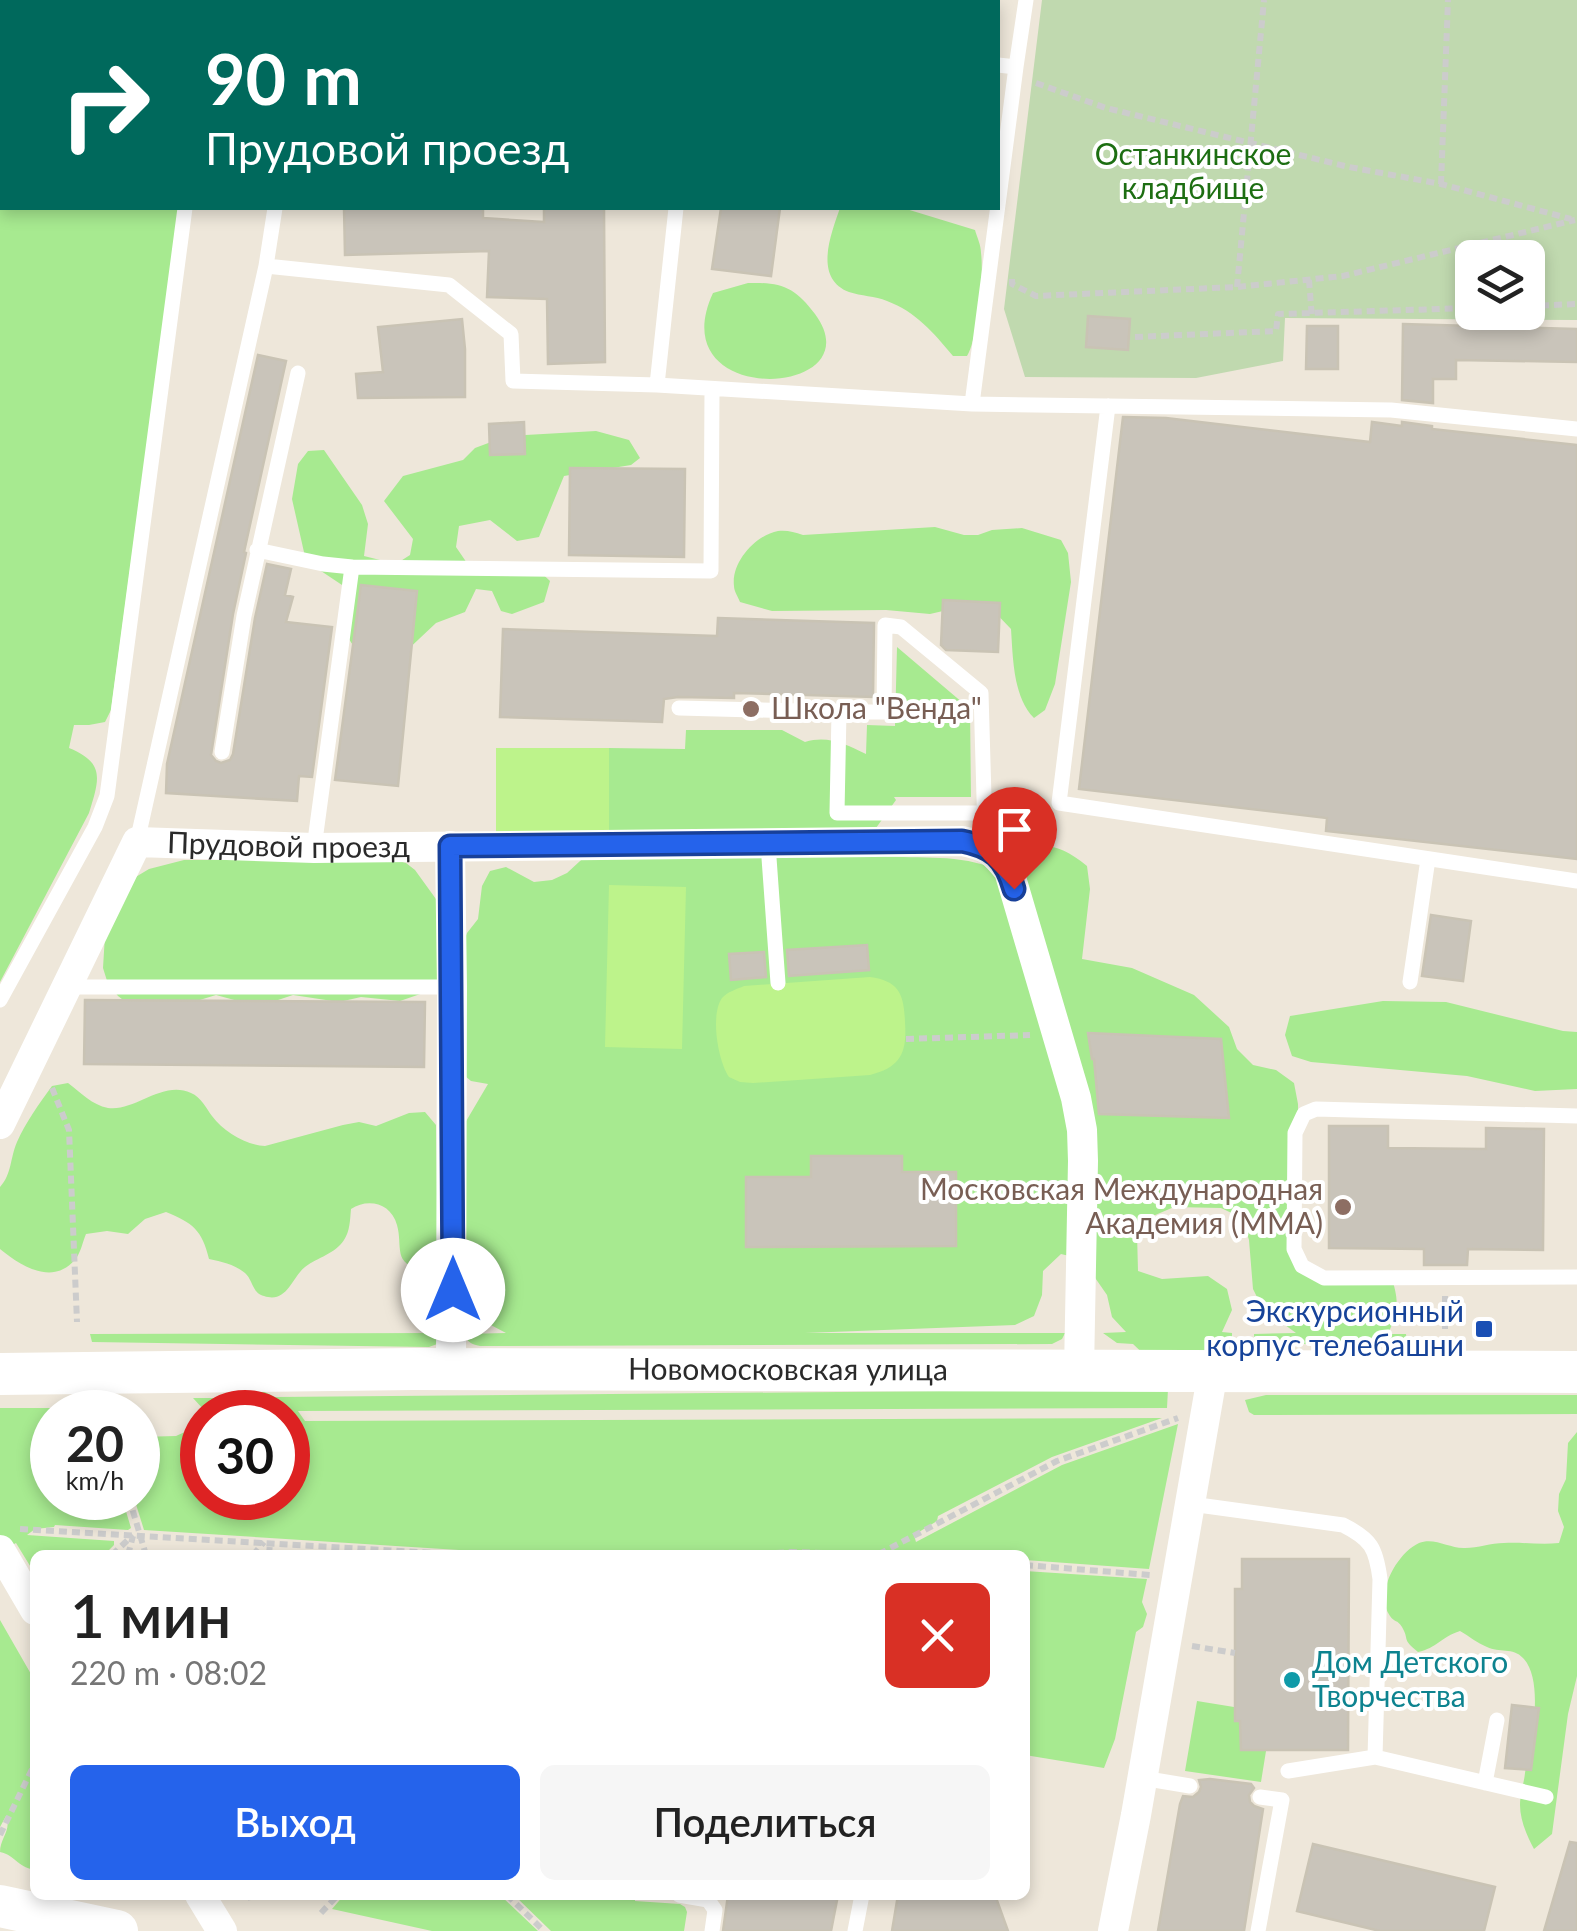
<!DOCTYPE html>
<html lang="ru">
<head>
<meta charset="utf-8">
<style>
  :root { --surface:#fff; --page:#f6f6f6; --text:#222; --muted:#767676; --accent:#2563eb }
  body { margin:0; font-family:Lato,sans-serif; background:var(--page); color:var(--text); height:100vh; display:flex; flex-direction:column; font-size:38px; white-space:nowrap }
  * { box-sizing:border-box; margin:0 }
  p { font-size:32px; color:var(--muted) }
  .icon { flex:none; width:55px; height:55px; fill:none; stroke:currentColor; stroke-width:2; stroke-linecap:round; stroke-linejoin:round }
  .map { position:relative; flex:1; overflow:hidden }
  .panel { position:absolute; left:30px; top:1550px; width:1000px; height:350px; display:flex; flex-direction:column; background:var(--surface); border-radius:15px; box-shadow:0 5px 15px #0003 }
  .panel>* { flex:none }
  .top-card { position:absolute; left:0px; top:0px; width:1000px; height:210px; box-shadow:0 5px 15px #0003; background:#00695c; color:#fff; overflow:hidden }
  .tools { position:absolute; left:1455px; top:240px; display:grid; gap:20px }
  .tools a { display:grid; place-items:center; width:90px; height:90px; border-radius:15px; background:var(--surface); box-shadow:0 5px 15px #0003; font-size:50px }
  .speed { position:absolute; left:30px; top:1390px; display:flex; gap:20px; font-size:50px; font-weight:700; text-align:center }
  .speed>* { display:grid; place-content:center; width:130px; height:130px; border-radius:50%; background:var(--surface); box-shadow:0 5px 15px #0003; line-height:1 }
  .speed small { font-size:25px; font-weight:400 }
  .speed .limit { border:15px solid #d22; background:#fff; color:#111 }
  .pin { position:absolute; display:grid; place-items:center; width:85px; height:85px; color:#fff; margin:-102px -42px; border-radius:50% 50% 50% 0; rotate:-45deg; box-shadow:0 0 10px #0007 }
  .pin .icon { rotate:45deg }
  .me { position:absolute; width:110px; margin:-55px; rotate:0deg; stroke-linejoin:round; filter:drop-shadow(0 0 8px #0008) }
  .turn { display:flex; align-items:center; gap:35px; height:210px; padding:0 40px; font-size:45px }
  .turn .icon { width:130px; height:130px; stroke-width:2.5 }
  .turn b { display:block; font-size:70px; line-height:85px }
  .round { display:grid; place-items:center; flex:none; width:105px; height:105px; border-radius:15px; background:var(--page) }
  .headline { display:flex; align-items:center; justify-content:space-between; height:170px; padding:0 40px }
  h1 { font-size:60px; font-weight:600; line-height:75px }
  .action { display:flex; gap:20px; margin-top:auto; padding:20px 40px }
  .action a { flex:1; height:115px; border-radius:15px; background:var(--accent); color:#fff; font-size:40px; font-weight:600; line-height:115px; text-align:center }
  .action a+a { background:var(--page); color:var(--text) }
  .map>svg:first-child { display:block }
  .green { fill:#a7ea90 }
  .cemetery { fill:#c0d9af; fill-rule:evenodd }
  .pitch { fill:#bdf38b }
  .building { fill:#c9c4ba; stroke:#c9c3b4; stroke-width:2.5 }
  .lines { fill:none; stroke-linecap:round; stroke-linejoin:round }
  .path { stroke:#ccc; stroke-width:6; stroke-dasharray:8 5; stroke-linecap:butt }
  .service { stroke:#fff; stroke-width:15 }
  .minor { stroke:#fff; stroke-width:30 }
  .secondary { stroke:#fff; stroke-width:42 }
  .route-casing { stroke:#184099; stroke-width:25 }
  .route { stroke:#2563eb; stroke-width:18 }
  .education-dot { fill:#8d6e63; stroke:#fff; stroke-width:4 }
  .transit-dot { fill:#1a4fb4; stroke:#fff; stroke-width:4 }
  .culture-dot { fill:#0f9aa8; stroke:#fff; stroke-width:4 }
  .labels { text-anchor:middle; stroke-width:8; stroke-linejoin:round; paint-order:stroke }
  .park-label { font-size:30px; fill:#1d6e12; stroke:#fff }
  .education-label { font-size:30px; fill:#785e54; stroke:#fff; text-anchor:start }
  .street-label { font-size:30px; fill:#2a2a2a; stroke:#fff }
  .transit-label { font-size:30px; fill:#164399; stroke:#fff; text-anchor:end }
  .culture-label { font-size:30px; fill:#0d838f; stroke:#fff; text-anchor:start }
</style>
</head>
<body>
<div class="map">
<svg width="1577" height="1931" viewBox="0 0 1577 1931">
  <rect width="100%" height="100%" fill="#eee7da"/>
  <!-- green -->
  <path class="green" d="M0 0H185L187 2H2V208H179L111 710 105 722 89 725H74L69 748C106 763 99 780 89 813L0 982Z
    M840 208H903L975 230C977 237 981 245 981 253 984 275 978 338 967 356H953C933 332 916 312 887 301 875 296 861 296 849 292 813 278 831 234 840 208Z
    M748 283C781 282 795 287 815 314 877 398 659 410 713 293Z
    M596 431 629 440 640 458 631 465 564 476 539 537 517 541 490 520 459 526 456 547 469 566 533 565 550 581 544 602 512 614 501 611 492 591 476 589 465 612 436 623 402 655 356 650 347 636 345 587 306 561 292 499 298 464 308 451 324 450 362 505 368 524 364 556 396 564 410 555 413 539 384 501 403 476 463 460 475 448 507 436Z
    M935 527 964 535H978L992 530 1022 528 1061 540 1068 553 1071 582 1055 684 1045 710 1034 718C1013 697 1013 658 1011 629L988 605 958 601 943 611 930 614 886 610 772 611 740 602C738 597 734 591 734 586 731 562 756 535 778 531 787 530 794 532 803 535Z
    M897 647 970 709 971 797H894L896 800 871 835 874 855C913 860 952 853 990 867 1031 846 1048 834 1087 866L1090 889 1082 959 1132 968 1194 995 1229 1027 1237 1049 1253 1065 1276 1070 1294 1083 1298 1104 1299 1171 1292 1217 1303 1260 1323 1272 1391 1276C1399 1300 1399 1310 1388 1334H1406L1407 1344H1380L1366 1352 1343 1354 1320 1344H1254V1334L1296 1333 1263 1309 1253 1289 1249 1240 1242 1218 1221 1208 1174 1207 1153 1216 1137 1233 1138 1271 1162 1279 1208 1276 1227 1289 1232 1310 1222 1332 1232 1333V1344H1215L1198 1355 1154 1364 1133 1344 1117 1343 1103 1333 1126 1332 1112 1317 1107 1295 1082 1259 1061 1254 1043 1271 1042 1295 1034 1316 1015 1325 805 1333H1065L1062 1339 1052 1344 480 1346C471 1344 467 1342 464 1334L506 1333 487 1323 474 1304 456 1238 465 1123 488 1084 471 1081 459 1071 461 949 467 933 478 919 482 886 490 871 506 867 534 882 552 880 567 873 592 850 608 782 609 748 685 749 686 730H782L805 742C828 735 845 744 866 754L867 725 895 726Z
    M184 860H395L406 863 415 870 441 906 437 983 429 991 400 1001 361 997 339 1002 293 995 272 1002 249 1004 216 995 154 1014 131 1006 118 996 108 984 103 968 105 935 129 881 149 869Z
    M1383 1001 1446 1002 1563 1031 1577 1032V1089L1535 1091 1467 1076 1311 1062 1292 1056 1285 1035 1290 1016Z
    M68 1083C80 1092 92 1105 108 1108 135 1112 162 1080 191 1093 201 1097 206 1108 212 1116 224 1132 246 1145 265 1146L343 1125 359 1122 376 1126 409 1113 425 1112 436 1125 437 1194 441 1245 433 1252 423 1268C392 1266 403 1246 397 1225 391 1203 368 1198 351 1209 350 1220 350 1231 344 1240 335 1254 318 1257 305 1267 292 1277 287 1304 264 1296 252 1293 253 1280 245 1273 234 1264 222 1262 209 1259 202 1230 193 1223 166 1212L145 1219 128 1234 107 1231 86 1234C83 1241 81 1251 77 1257 55 1287 22 1267 0 1249V1187C12 1174 10 1158 17 1142 26 1122 39 1104 52 1086Z
    M442 1333 440 1343 429 1347 92 1342 90 1334Z
    M1168 1389 1167 1408 298 1411 305 1421 1162 1418 1052 1457 938 1516 937 1521 914 1535 916 1542 1062 1465 1178 1424 1149 1569 1025 1560V1555H713L709 1553 538 1555 144 1530 134 1498H138V1437L176 1436 187 1431 197 1435 196 1421H202V1498H288V1412H219L218 1410H204L193 1398H227L230 1395 263 1391 275 1397Z
    M1266 1395H1577V1414L1254 1415 1249 1412 1245 1400Z
    M0 1408H96L97 1412H52V1498H122L131 1528 128 1530 55 1525 54 1527 35 1529 27 1535 114 1541V1545L104 1555H35V1574L16 1543 10 1546 0 1545Z
    M1577 1432V1676L1568 1714 1552 1834 1534 1849C1527 1836 1520 1820 1520 1805 1520 1795 1524 1783 1525 1773 1531 1745 1545 1681 1523 1658 1513 1647 1499 1653 1487 1647 1477 1643 1469 1636 1460 1631 1441 1637 1437 1648 1418 1652 1401 1638 1410 1641 1402 1627 1397 1619 1395 1623 1390 1616 1374 1594 1397 1553 1419 1543 1435 1537 1450 1549 1465 1548 1478 1548 1491 1543 1504 1543 1523 1542 1540 1545 1559 1543L1564 1527 1558 1511 1559 1494 1566 1479 1568 1443Z
    M1025 1571 1147 1579 1142 1602 1147 1614 1143 1627 1136 1632 1115 1739 1104 1768 1025 1755Z
    M0 1620 35 1681V1870C15 1866 17 1856 0 1852 0 1838 12 1830 6 1816L0 1827Z
    M1197 1701 1234 1707 1235 1721H1240L1241 1750 1266 1751 1261 1782 1185 1771Z
    M344 1895H500L538 1931H432L332 1909Z
    M514 1895H635V1901L680 1904 685 1907 687 1912 684 1931H551Z"/>
  <!-- cemetery -->
  <path class="cemetery" d="M1042 0H1577V320L1285 318 1283 361 1196 378 1025 377 1004 309ZM1472 258H1528V312H1472Z"/>
  <!-- pitch -->
  <path class="pitch" d="M496 748H609V834H496Z
    M609 885 686 887 682 1049 605 1047Z
    M870 977C899 981 904 994 905 1022 907 1053 901 1067 870 1075L753 1083 740 1082 729 1077C718 1061 710 1015 722 998 727 992 737 989 744 986Z"/>
  <!-- building -->
  <path class="building" d="M344 208H483V218L544 222V208H604L605 362 548 364 547 299 487 297 489 251 345 255Z
    M721 208H780L771 276 712 269Z
    M1088 316 1130 319 1128 350 1086 347Z
    M462 319 465 349V397L358 398 356 374 383 372 378 327Z
    M1403 324 1577 329V362L1456 360V379H1433V403L1402 400Z
    M1307 326H1338V369H1306Z
    M258 355 286 361 244 552 246 553 233 614 211 755 216 761 221 763 230 760 233 754 255 618 267 564 291 569 285 595 293 597 286 622 332 627 312 777 299 776 297 801 166 793 167 764Z
    M1123 417 1166 418 1370 442 1372 422 1402 426V422L1432 426V429L1577 445V859L1326 831 1327 818 1079 789Z
    M524 422 525 454 490 455 489 424Z
    M570 468 685 469 684 557 569 555Z
    M361 585 417 591 398 786 335 780Z
    M943 600 1000 603 998 652 946 650 941 645Z
    M718 618 874 623 873 697 734 693V698L678 697 664 699 662 722 500 717 503 629 717 636Z
    M1431 915 1471 921 1463 981 1422 976Z
    M867 945 869 970 789 976 787 950Z
    M764 952 766 977 731 980 729 954Z
    M85 1000 425 1002 424 1067 84 1064Z
    M1088 1033 1221 1039 1229 1118 1099 1114 1094 1059H1092Z
    M1329 1126H1388V1148L1486 1149V1128L1544 1129 1543 1250 1468 1249 1467 1265H1424V1249L1329 1248Z
    M811 1156H902V1172H956V1246L746 1247V1177H811Z
    M1242 1559H1349L1348 1750H1241L1240 1721H1235V1589H1242Z
    M1512 1705 1539 1708 1531 1770 1505 1768Z
    M1210 1779 1251 1784 1254 1788 1249 1795 1250 1802 1254 1806 1263 1809 1244 1931H1158L1180 1804 1183 1796 1193 1797 1199 1792 1201 1787 1199 1780Z
    M1570 1842 1577 1843V1931H1544Z
    M1313 1844 1495 1887 1484 1931H1380L1297 1911Z
    M728 1895H838L831 1931H723Z
    M898 1895H995L1008 1931H892Z"/>
  <g class="lines">
    <!-- path -->
    <path class="path" d="M1036 83 1106 108 1349 167 1441 184 1571 219
      M1441 184 1448 0
      M1012 279V284L1036 296 1237 287 1343 276 1575 220
      M1309 280 1312 318
      M1237 287 1264 0
      M1528 306 1577 304
      M1135 337 1276 331 1278 314 1472 308
      M906 1039 1030 1035
      M52 1088 69 1130 77 1322
      M1445 1329V1296
      M129 1498 146 1555
      M20 1529 468 1555
      M879 1554 1057 1461 1178 1418
      M112 1555 133 1535
      M128 1555 133 1536
      M253 1555 264 1542
      M269 1555 270 1543
      M750 1555 791 1552 893 1555
      M1025 1565 1150 1575
      M1192 1646 1235 1653
      M0 1835 35 1763
      M250 1895 251 1900
      M507 1895 544 1931
      M321 1913 338 1895"/>
    <!-- service -->
    <path class="service" d="M213 2V0
      M316 2 317 0
      M630 2V0
      M998 65 1016 67 1026 0
      M266 266 449 285 511 334 513 381 657 385 972 404 1391 410 1577 429
      M657 385 676 208
      M972 404 1016 67
      M1108 406 1059 803 1577 881
      M257 550 323 564 352 567 314 848
      M352 567 711 571 712 389
      M679 708 839 712
      M222 752 244 616 298 373
      M984 813H837L839 712H884L885 625 901 627 981 693 985 832V846
      M137 842 266 266 275 208
      M768 844 778 983
      M1410 982 1428 859
      M66 987H452
      M0 1000 95 827 107 796 185 208
      M1577 1116 1316 1109 1304 1114 1295 1133 1294 1249 1302 1266 1324 1278 1577 1277
      M1191 1504 1343 1525C1371 1539 1376 1548 1380 1579L1375 1757 1546 1797
      M1288 1771 1375 1757
      M1142 1778 1190 1786
      M1485 1783 1497 1720
      M679 1895 708 1900 715 1910 712 1931
      M855 1931 862 1895
      M1258 1931 1282 1800 1260 1797"/>
    <!-- minor -->
    <g class="minor">
      <path d="M450 846 452 987 451 1370"/>
      <path id="s1" d="M0 1124 137 842 314 848 962 841C987 846 993 850 1009 871L1076 1098 1082 1130 1083 1161 1079 1371"/>
      <path d="M0 1550 35 1610"/>
      <path d="M200 1895 222 1931"/>
      <path d="M1113 1931 1136 1815 1213 1371"/>
    </g>
    <!-- secondary -->
    <g class="secondary">
      <path id="s2" d="M0 1374 413 1369 1577 1372"/>
      <path d="M0 1906 117 1931"/>
    </g>
  </g>
  <g class="lines">
    <defs>
      <path id="route" d="M453 1290 450 846 962 841C993 847 1005 858 1014 889"/>
    </defs>
    <!-- route casing -->
    <use href="#route" class="route-casing"/>
    <!-- route -->
    <use href="#route" class="route"/>
  </g>
  <!-- markers -->
  <g class="education-dot">
    <circle cx="751" cy="709" r="10"/>
    <circle cx="1343" cy="1207" r="10"/>
  </g>
  <rect class="transit-dot" x="1474" y="1319" width="20" height="20" rx="5"/>
  <circle class="culture-dot" cx="1292" cy="1680" r="10"/>
  <g class="labels">
    <!-- park labels -->
    <g class="park-label">
      <text x="1193" y="165">Останкинское<tspan x="1193" dy="34">кладбище</tspan></text>
    </g>
    <!-- education labels -->
    <g class="education-label">
      <text x="771" y="719">Школа "Венда"</text>
      <text x="1323" y="1200" text-anchor="end">Московская Международная<tspan x="1323" dy="34">Академия (ММА)</tspan></text>
    </g>
    <!-- street labels -->
    <g class="street-label">
      <text dy="10" stroke="none"><textPath href="#s1" startOffset="465">Прудовой проезд</textPath></text>
      <text dy="10" stroke="none"><textPath href="#s2" startOffset="788">Новомосковская улица</textPath></text>
    </g>
    <!-- transit labels -->
    <g class="transit-label">
      <text x="1464" y="1322">Экскурсионный<tspan x="1464" dy="34">корпус телебашни</tspan></text>
    </g>
    <!-- culture labels -->
    <g class="culture-label">
      <text x="1312" y="1673">Дом Детского<tspan x="1312" dy="34">Творчества</tspan></text>
    </g>
  </g>
</svg>
<div class="tools">
<a><svg class="icon" aria-label="layers" viewBox="0 0 24 24"><path d="M12 4l9 5-9 5-9-5zM3 14l9 5 9-5"/></svg></a>
</div>
<div class="speed"><div>20<small>km/h</small></div><div class="limit">30</div></div>
<div class="pin" style="left:1014px;top:889px;background:#d93025"><svg class="icon" aria-label="arrive" viewBox="0 0 24 24"><path d="M6 21V4h12l-3 4 3 4H6"/></svg></div>
<svg class="me" style="left:453px;top:1290px" viewBox="-20 -20 40 40"><circle r="19" fill="#fff"/><path d="M0-13L10 11 0 6-10 11z" fill="#2563eb"/></svg>
<div class="top-card">
<div class="turn"><svg class="icon" aria-label="right" viewBox="0 0 24 24"><path d="M7 20v-9h11M14 6l5 5-5 5"/></svg><div><b>90 m</b>Прудовой проезд</div></div>
</div>
<section class="panel">
<div class="headline"><div><h1>1 мин</h1><p>220 m · 08:02</p></div><a class="round" style="background:#d93025;color:#fff"><svg class="icon" aria-label="close" viewBox="0 0 24 24"><path d="M6 6l12 12M18 6L6 18"/></svg></a></div>
<div class="action"><a>Выход</a><a>Поделиться</a></div>
</section>
</div>
</body>
</html>
